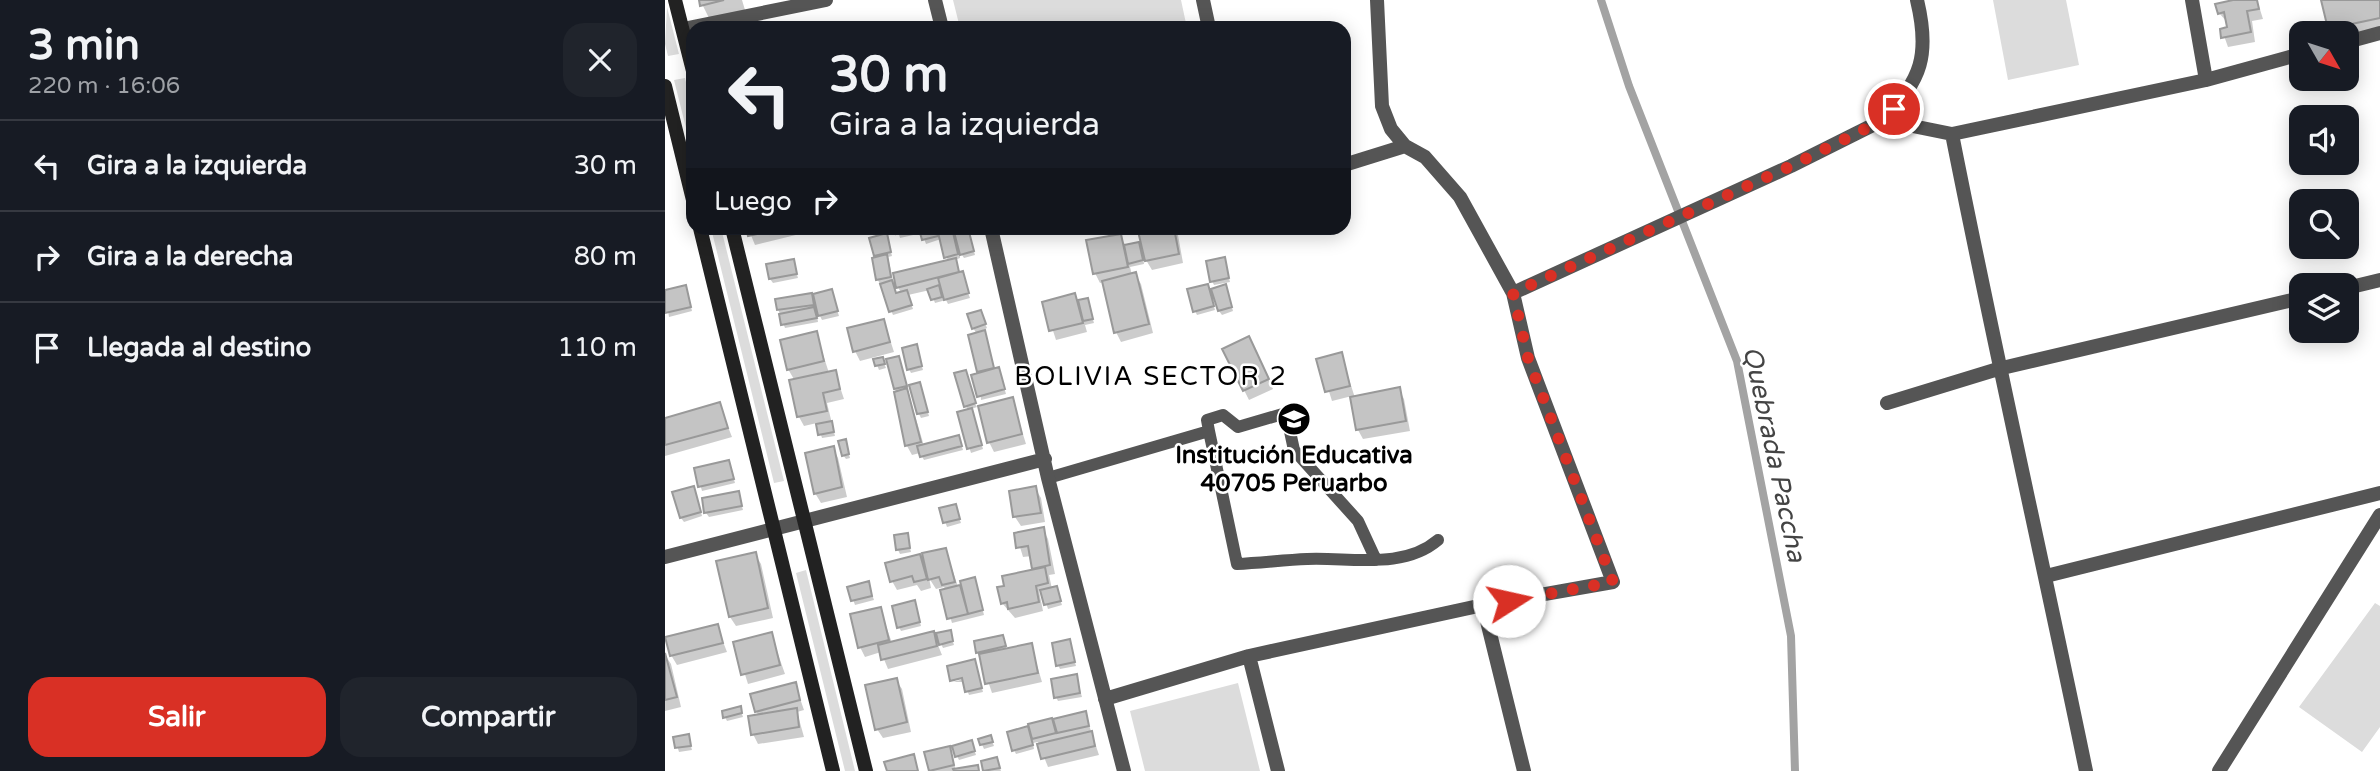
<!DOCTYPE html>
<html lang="es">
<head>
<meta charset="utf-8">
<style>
  :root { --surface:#171b24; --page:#20242c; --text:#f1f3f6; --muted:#9ea1a6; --line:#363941; --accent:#d93025 }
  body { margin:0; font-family:"Varela Round",sans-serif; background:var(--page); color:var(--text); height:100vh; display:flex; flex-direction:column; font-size:26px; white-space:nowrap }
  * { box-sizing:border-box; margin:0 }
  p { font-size:23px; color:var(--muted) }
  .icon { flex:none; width:38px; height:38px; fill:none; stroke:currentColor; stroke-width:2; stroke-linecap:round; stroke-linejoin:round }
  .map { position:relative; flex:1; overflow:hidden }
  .side { display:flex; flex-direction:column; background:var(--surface); width:665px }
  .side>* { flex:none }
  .top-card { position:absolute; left:21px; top:21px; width:665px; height:214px; border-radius:21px; box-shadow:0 4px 18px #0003; background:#171b24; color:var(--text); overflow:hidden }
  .needle { width:46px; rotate:129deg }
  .fabs { position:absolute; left:1624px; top:21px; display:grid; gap:14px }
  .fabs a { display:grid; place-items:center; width:70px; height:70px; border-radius:14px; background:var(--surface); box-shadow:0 4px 18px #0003; font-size:35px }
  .pin { position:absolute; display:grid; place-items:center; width:60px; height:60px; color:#fff; margin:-30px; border:4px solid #fff; border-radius:50%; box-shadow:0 2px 7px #0007 }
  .me { position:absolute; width:77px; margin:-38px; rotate:80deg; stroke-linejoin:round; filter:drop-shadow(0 0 5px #0008) }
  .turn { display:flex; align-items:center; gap:24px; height:147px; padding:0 28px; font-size:32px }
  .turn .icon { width:91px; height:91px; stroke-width:2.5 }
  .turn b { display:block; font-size:49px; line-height:60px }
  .then { display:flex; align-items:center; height:66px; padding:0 28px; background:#0003; gap:14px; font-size:26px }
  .round { display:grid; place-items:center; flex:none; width:74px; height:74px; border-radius:21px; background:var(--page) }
  .headline { display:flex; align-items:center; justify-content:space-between; height:119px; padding:0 28px }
  h1 { font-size:42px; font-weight:700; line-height:52px }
  .cta { display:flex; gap:14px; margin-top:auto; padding:14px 28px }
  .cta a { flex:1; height:80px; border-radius:21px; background:var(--accent); color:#fff; font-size:28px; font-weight:700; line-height:80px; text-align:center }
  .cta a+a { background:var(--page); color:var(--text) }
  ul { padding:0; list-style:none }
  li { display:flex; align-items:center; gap:21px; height:91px; padding:0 28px; border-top:2px solid var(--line) }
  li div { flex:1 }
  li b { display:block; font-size:26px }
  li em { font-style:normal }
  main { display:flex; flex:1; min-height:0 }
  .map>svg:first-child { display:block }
  .green { fill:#dcdcdc }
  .shadow { fill:#0003 }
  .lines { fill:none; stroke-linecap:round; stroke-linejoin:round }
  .stream { stroke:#a3a3a3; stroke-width:8 }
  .building { fill:#c4c4c4; stroke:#999; stroke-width:2 }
  .lane { stroke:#555; stroke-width:12 }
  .street { stroke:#555; stroke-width:14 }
  .secondary { stroke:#222; stroke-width:14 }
  .route { stroke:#d93025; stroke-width:12; stroke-dasharray:0 21.6 }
  .labels { text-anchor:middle; stroke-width:5; stroke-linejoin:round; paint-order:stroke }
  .poi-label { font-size:24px; font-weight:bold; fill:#000; stroke:#fff }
  .neighbourhood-label { font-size:26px; letter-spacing:2px; fill:#000; stroke:#fff }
  .water-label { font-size:26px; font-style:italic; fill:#444; stroke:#fff }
</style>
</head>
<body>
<main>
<section class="side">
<div class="headline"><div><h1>3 min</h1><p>220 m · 16:06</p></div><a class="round"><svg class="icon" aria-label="close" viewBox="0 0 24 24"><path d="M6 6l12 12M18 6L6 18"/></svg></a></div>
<ul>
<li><svg class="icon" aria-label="left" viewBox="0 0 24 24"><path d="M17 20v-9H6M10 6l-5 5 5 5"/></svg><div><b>Gira a la izquierda</b></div><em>30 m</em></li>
<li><svg class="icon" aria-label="right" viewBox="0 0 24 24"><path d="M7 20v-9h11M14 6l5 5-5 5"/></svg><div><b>Gira a la derecha</b></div><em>80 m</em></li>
<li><svg class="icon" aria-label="arrive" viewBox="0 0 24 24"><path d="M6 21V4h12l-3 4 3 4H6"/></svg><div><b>Llegada al destino</b></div><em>110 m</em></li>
</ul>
<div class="cta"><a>Salir</a><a>Compartir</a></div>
</section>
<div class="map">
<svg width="1715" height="771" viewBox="0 0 1715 771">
  <rect width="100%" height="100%" fill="#fff"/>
  <!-- green -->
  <path class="green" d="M288 0H516L522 28H295Z
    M1328 0H1401L1414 65 1343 80Z
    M2 7 14 54 3 56 0 44Z
    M20 78 28 112V156L9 80Z
    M46 228H56L119 481 109 483Z
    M141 570 190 771H180L131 573Z
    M1710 603 1715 606V727L1697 752 1634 707Z
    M573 683 595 771H480L465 711Z"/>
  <!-- shadow -->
  <path class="shadow" d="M35 0H77L80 10 45 20Z
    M1578 0H1592L1598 19 1587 21 1590 42 1563 47 1557 30 1564 29 1562 22 1554 13Z
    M1658 0H1715V28L1682 35 1667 33Z
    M83 228H137L139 233 90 245Z
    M232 228H303L310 255 299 258 295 252V258L290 260 305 298 283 304 281 300 270 303 265 290 243 295 248 309 228 315 213 280 206 239 223 240 227 256 223 257 231 295 236 293 233 287 283 261 276 239 261 244 257 233 235 238Z
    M499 228H508L513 235 518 263 487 270 478 255 479 264 465 267 467 275 470 274 476 284 488 333 456 342 451 332 439 282 435 283 430 273 455 236 461 246 473 243 479 254 475 232Z
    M559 259 565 282 549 285 547 281Z
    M128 261 133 278 108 283 105 279Z
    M544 290 550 310 532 315 530 311Z
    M562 290 568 311 557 315 554 311Z
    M22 291 27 311 4 317 0 292Z
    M166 291 174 316 157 320 151 308 153 322 120 328 113 309 146 295 152 305Z
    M410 295 413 302 422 300 429 323 420 325 422 332 391 340 379 303Z
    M317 316 322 328 318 330 330 370 335 373 341 394 316 400 314 374 305 336 312 334 308 328Z
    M219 321 229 352 195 361 190 351Z
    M151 333 164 373 170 372 179 399 162 403 170 436 157 438 152 423 139 426 134 417 126 382 130 381 123 369Z
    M251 346 258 370 246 373 244 369Z
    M589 348 608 389 584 400 579 390Z
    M676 354 690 398 734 389 739 399 745 431 698 439 693 430 687 396 667 401 654 360Z
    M233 358 259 446 294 437 298 450 259 460 255 453 247 455 242 446 230 388Z
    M217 359 221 368 214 370 210 360Z
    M301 372 309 395 305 396 312 407 306 409 318 449 306 453 294 414 303 411 301 406Z
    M255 384 264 416 256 418 254 414Z
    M347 399 361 444 329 452 324 442Z
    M54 404 67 437 0 456V419Z
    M180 441 185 458 181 459 178 455Z
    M168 448 173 458 182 497 156 503 150 493Z
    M64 462 70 483 37 491 31 470Z
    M370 488 376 498 380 522 356 526 350 517 346 493Z
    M31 492 37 516 19 522 16 518Z
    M73 493 78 510 44 517 41 513Z
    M290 506 296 523 282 527 276 510Z
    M378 529 383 539 390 574 384 575 387 589 391 588 397 605 383 609 377 590 374 591 378 611 350 618 337 603 369 571 367 556 358 557 351 534Z
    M242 535 246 552 235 554 233 550Z
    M281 550 293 587 311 583 319 615 287 623 277 591 281 590 279 587 271 589 264 578 266 588 256 591 252 585 232 590 227 581 254 556 262 569Z
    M90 554 96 564 108 618 71 626 65 617Z
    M203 583 209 600 190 605 184 588Z
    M251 606 256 626 236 631 234 627Z
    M215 609 227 643 268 633 277 655 223 669 216 652 200 657 195 647Z
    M52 626 62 652 12 665 6 655Z
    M285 632 289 645 278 648 276 644Z
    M106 634 120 674 83 684 70 643Z
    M337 637 342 650 366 645 377 682 327 693 313 652Z
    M404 641 411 666 395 669 393 665Z
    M0 655 6 664 16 707 0 711Z
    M311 665 318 692 304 695 299 682H288L306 677Z
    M411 676 417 697 393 701 391 697Z
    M231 680 237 689 246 732 218 738 212 729Z
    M130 684 139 710 132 712 139 737 93 744 88 734 94 716 91 711Z
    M75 708 78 717 62 721 60 717Z
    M420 713 434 755 383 767 373 742 368 743 369 749 351 754 349 750 344 734Z
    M23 736 27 750 14 752 10 739Z
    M315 740 327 741 329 746 319 749Z
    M308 746 311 755 294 760 292 756Z
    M284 748 291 770 312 767 314 771H266L261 753Z
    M332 759 336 771H320L318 763Z"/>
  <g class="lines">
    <!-- stream -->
    <path class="stream" d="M936 0 964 86 1072 361 1126 636 1130 771"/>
  </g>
  <!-- building -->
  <path class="building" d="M34 0H59L35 6Z
    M1568 0H1592L1594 9 1582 11 1586 32 1556 38 1555 29 1562 27 1559 12 1553 14 1550 4Z
    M1656 0H1715V18L1663 29Z
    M81 228H119L83 236Z
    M230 228H258L231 234Z
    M271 228 273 236 257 240 254 229Z
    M272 228H287L293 254 279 258Z
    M288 228H303L309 251 295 255Z
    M491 228H509L514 254 480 261 473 231Z
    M222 233 226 252 209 256 204 238Z
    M456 234 463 267 428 274 421 240Z
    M474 242 478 260 463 264 459 245Z
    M222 254 226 277 211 280 207 258Z
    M560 257 564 278 545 282 541 261Z
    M291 258 294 272 231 288 228 273Z
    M129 259 132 274 104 279 101 264Z
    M298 271 304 293 279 300 273 278Z
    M471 272 484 324 449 333 437 281Z
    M227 280 231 293 242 290 247 305 224 312 215 284Z
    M543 284 549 306 528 312 522 289Z
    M561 284 567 307 553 311 546 289Z
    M21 285 26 307 0 313V290Z
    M274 285 277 297 266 300 262 289Z
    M167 289 173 311 153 316 148 294Z
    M147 293 149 305 112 310 110 299Z
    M410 293 418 323 384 331 377 302Z
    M423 298 428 319 418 321 413 300Z
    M149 307 152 318 116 325 114 314Z
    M316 310 321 324 307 329 302 314Z
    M219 319 225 342 188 352 182 328Z
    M320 330 329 368 312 372 303 335Z
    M152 331 159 361 122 370 115 340Z
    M584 336 604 379 578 391 557 349Z
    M252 344 257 366 242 370 237 348Z
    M677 352 685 386 660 392 651 359Z
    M234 356 242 386 229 389 221 359Z
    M218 357 220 364 210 366 208 359Z
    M334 367 340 389 312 397 306 375Z
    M171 370 175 389 158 393 162 411 132 417 124 380Z
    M301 370 311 403 299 407 289 373Z
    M255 382 263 412 252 414 244 385Z
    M735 387 741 421 691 430 685 397Z
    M242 388 256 442 240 446 229 392Z
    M348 397 357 434 322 443 313 406Z
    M55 402 63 428 0 445V418Z
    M307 408 317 445 302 449 292 412Z
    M167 421 169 432 153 435 151 424Z
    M294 435 297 446 255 457 252 446Z
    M181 439 184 454 177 456 173 441Z
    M169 446 177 487 149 494 140 453Z
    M64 460 69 479 33 487 29 468Z
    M29 486 36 512 15 518 7 492Z
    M371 486 376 513 348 517 344 491Z
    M74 491 77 506 39 513 37 498Z
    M291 504 295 519 278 523 274 508Z
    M379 527 385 565 367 569 363 546 351 548 349 533Z
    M243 533 245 548 231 550 229 535Z
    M281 548 290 582 277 585 274 577 263 580 257 553Z
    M91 552 103 608 64 617 51 561Z
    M255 554 262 579 249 582 247 576 225 582 220 563Z
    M380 567 383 583 371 586 374 602 343 609 342 602 336 604 332 587 339 586 337 576Z
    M310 577 318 610 303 614 295 581Z
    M204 581 207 596 186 601 182 587Z
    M295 585 303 614 282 619 275 590Z
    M392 586 396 601 379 605 375 590Z
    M250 600 255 622 232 628 227 606Z
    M216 607 224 640 193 648 185 614Z
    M53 624 58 643 5 656 0 637Z
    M286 630 288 641 274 645 271 633Z
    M269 631 272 646 216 660 213 645Z
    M107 632 115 665 76 675 68 642Z
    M338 635 341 646 311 653 309 641Z
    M405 639 410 662 391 666 387 643Z
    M367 643 373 673 320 684 314 654Z
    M0 653 12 697 0 700Z
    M310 659 317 688 300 692 297 678 285 681 282 666Z
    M412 674 415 693 389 698 386 679Z
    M232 678 242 722 210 730 200 685Z
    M131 682 135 700 90 712 85 694Z
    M76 706 77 713 58 718 57 711Z
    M132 708 134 727 86 735 83 716Z
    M421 711 424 726 392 733 388 719Z
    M387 718 391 733 367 739 363 724Z
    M363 726 368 745 347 751 342 732Z
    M427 731 430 746 376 759 372 744Z
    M24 734 26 746 10 748 8 737Z
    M326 735 328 742 315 745 313 739Z
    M307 740 310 751 290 757 287 746Z
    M285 746 289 765 264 771 259 752Z
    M249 754 253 771H222L219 762Z
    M332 757 335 768 318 771 316 761Z
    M313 765 314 771H289L288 769Z"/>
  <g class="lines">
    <!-- lane -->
    <path class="lane" d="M544 431 572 564C595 563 619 560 642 559 685 557 738 570 773 540
      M383 478 544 431 542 420 558 415 573 427 621 413 629 450 693 521 711 560"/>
    <!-- street -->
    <path class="street" d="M270 0 277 28
      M538 0 544 28
      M712 0 717 106 726 129 740 146
      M1527 0 1541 80
      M18 29 161 0
      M1682 42 1715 33
      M1218 120C1257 80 1265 54 1252 0
      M1287 134C1329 347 1377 558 1421 771
      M679 165 740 146 760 157 795 197 848 293 863 358 948 582 818 605 859 771
      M326 228 383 478 459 771
      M1682 288 1715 280
      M848 293 1126 166 1218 120 1287 134 1541 80 1636 54
      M1222 403 1333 369 1636 298
      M0 557 380 459
      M1381 576 1715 493
      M584 656 613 771
      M440 699 584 656 818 605
      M1554 771 1715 515"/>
    <!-- secondary -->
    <path class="secondary" d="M10 0 28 71
      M0 86 28 200
      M35 228 168 771
      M67 228 201 771"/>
  </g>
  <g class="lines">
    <!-- route -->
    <path class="route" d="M844 601 948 582 863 358 848 293 1126 166 1218 120 1229 109"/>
  </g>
  <!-- icons -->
  <defs>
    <symbol id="school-disc" viewBox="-11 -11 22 22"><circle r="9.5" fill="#000" stroke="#fff"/><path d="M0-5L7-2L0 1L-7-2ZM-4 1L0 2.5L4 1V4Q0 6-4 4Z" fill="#fff"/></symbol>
  </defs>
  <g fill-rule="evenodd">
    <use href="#school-disc" x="610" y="400" width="38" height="38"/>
  </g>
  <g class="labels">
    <!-- poi labels -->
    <g class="poi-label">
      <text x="629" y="463">Institución Educativa<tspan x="629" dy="28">40705 Peruarbo</tspan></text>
    </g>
    <!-- neighbourhood labels -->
    <g class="neighbourhood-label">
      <text x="486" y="385">BOLIVIA SECTOR 2</text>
    </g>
    <!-- water labels -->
    <g class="water-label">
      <text transform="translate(1110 454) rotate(78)" y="9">Quebrada Paccha</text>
    </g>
  </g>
</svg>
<div class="fabs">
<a><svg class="needle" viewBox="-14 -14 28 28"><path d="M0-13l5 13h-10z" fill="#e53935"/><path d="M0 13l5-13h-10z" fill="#9ea1a6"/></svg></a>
<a><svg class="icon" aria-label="sound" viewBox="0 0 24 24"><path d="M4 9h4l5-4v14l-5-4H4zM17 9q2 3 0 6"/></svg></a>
<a><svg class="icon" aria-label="search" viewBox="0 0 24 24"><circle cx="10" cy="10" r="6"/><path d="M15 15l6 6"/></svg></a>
<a><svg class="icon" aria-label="layers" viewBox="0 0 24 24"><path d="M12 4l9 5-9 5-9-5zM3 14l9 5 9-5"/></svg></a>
</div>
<div class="pin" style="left:1229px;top:109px;background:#d93025"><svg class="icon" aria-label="arrive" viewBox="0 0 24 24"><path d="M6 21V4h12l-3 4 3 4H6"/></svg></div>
<svg class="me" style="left:844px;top:601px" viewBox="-20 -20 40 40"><circle r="19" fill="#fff"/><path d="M0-13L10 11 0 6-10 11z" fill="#d93025"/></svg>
<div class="top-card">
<div class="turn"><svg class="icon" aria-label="left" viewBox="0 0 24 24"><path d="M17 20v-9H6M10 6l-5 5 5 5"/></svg><div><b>30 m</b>Gira a la izquierda</div></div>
<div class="then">Luego<svg class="icon" aria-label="right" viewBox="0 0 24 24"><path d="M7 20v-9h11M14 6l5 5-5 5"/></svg></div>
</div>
</div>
</main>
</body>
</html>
